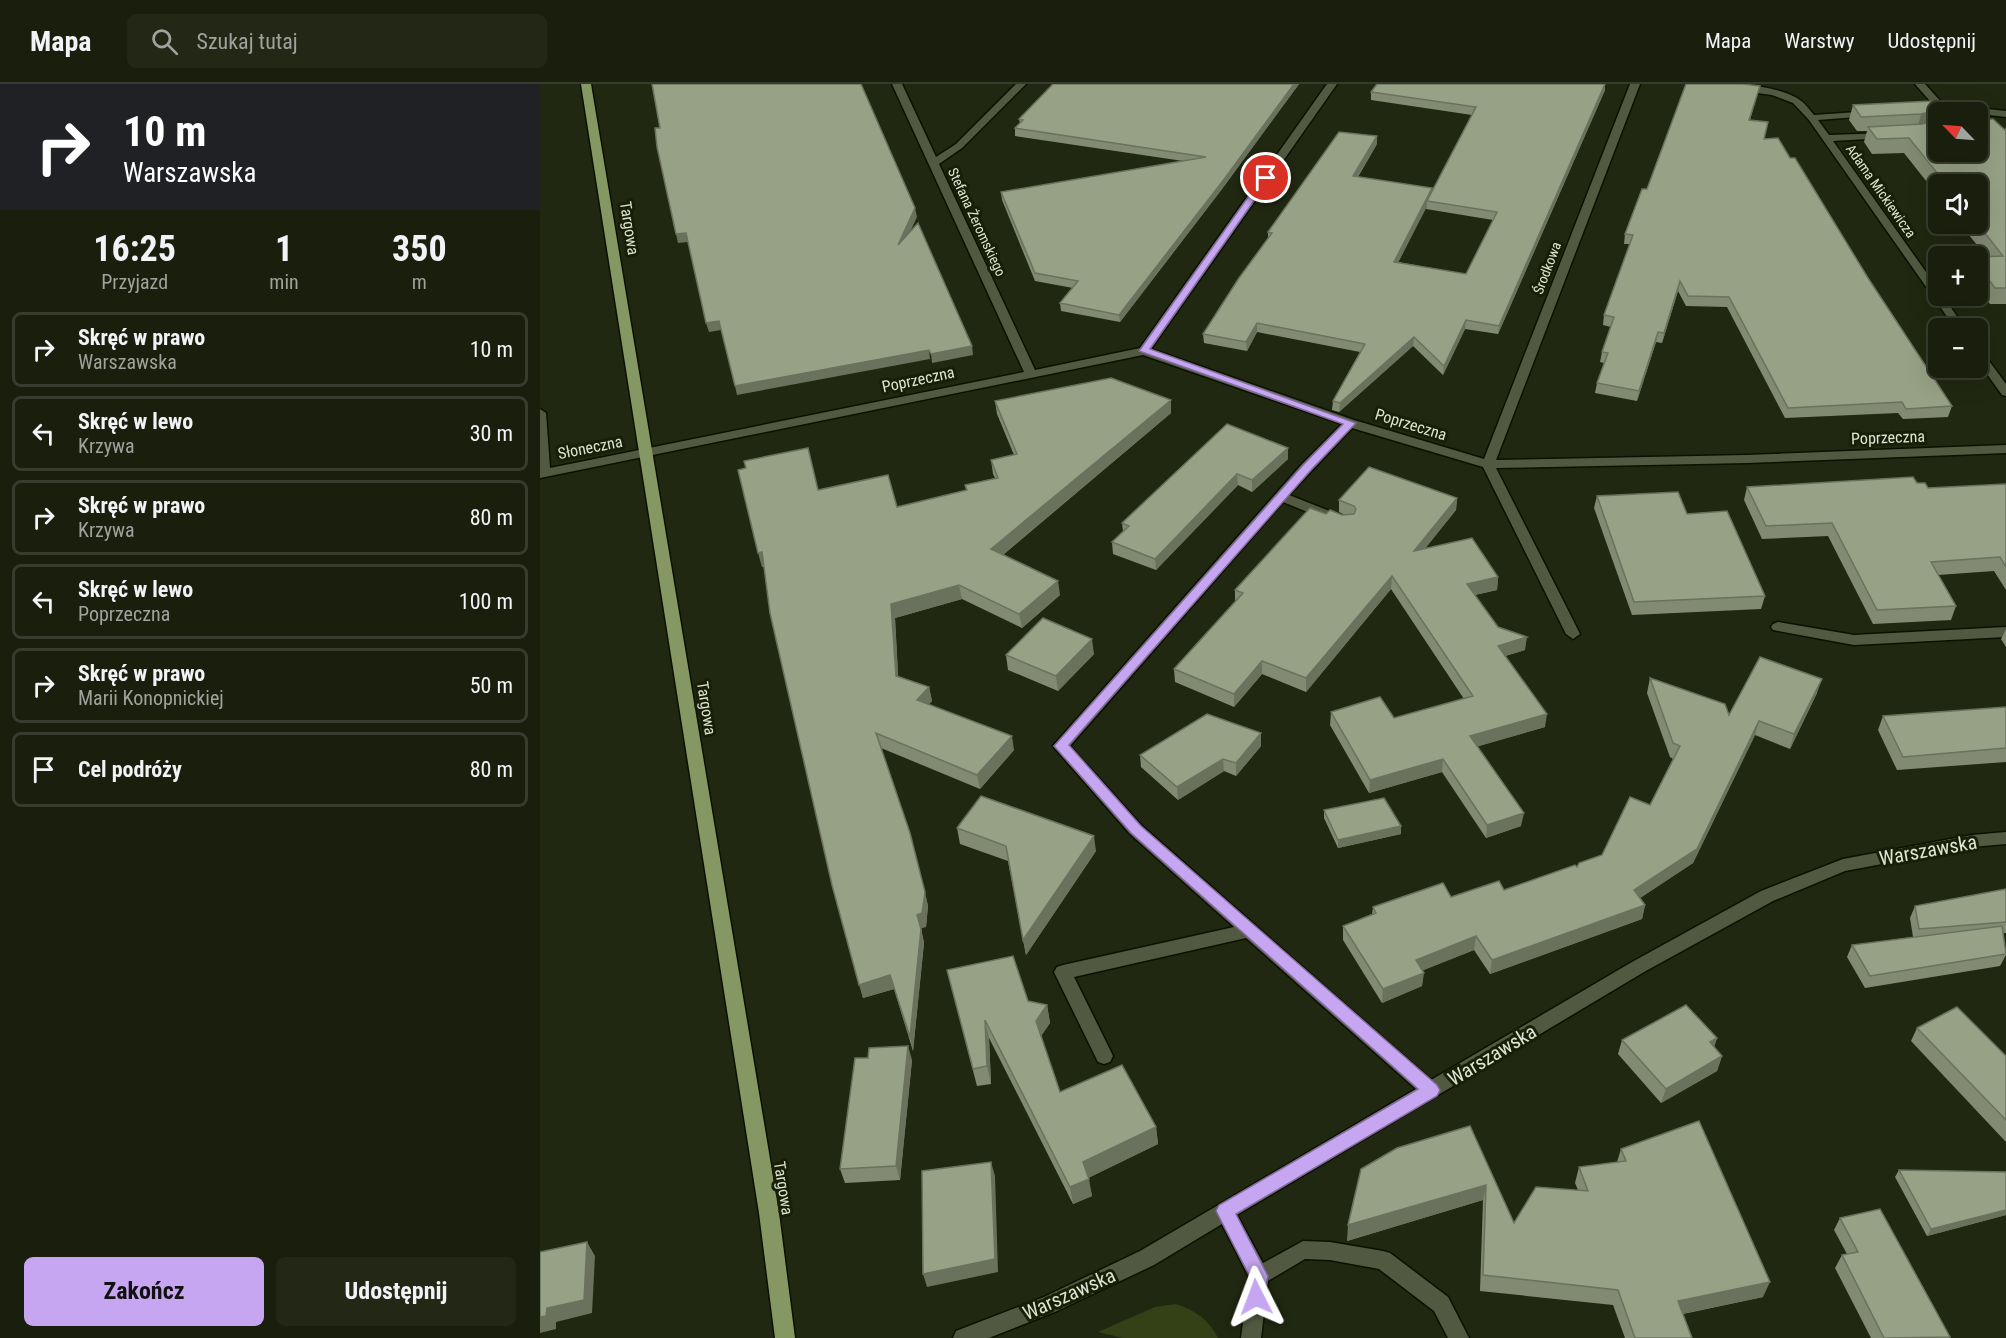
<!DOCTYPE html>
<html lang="pl">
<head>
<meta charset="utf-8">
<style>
  :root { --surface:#191e0d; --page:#222716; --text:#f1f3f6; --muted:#9fa29d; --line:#373c2e; --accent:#c6a6f0 }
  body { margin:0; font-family:"Roboto Condensed",sans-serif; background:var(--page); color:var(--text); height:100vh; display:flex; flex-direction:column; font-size:22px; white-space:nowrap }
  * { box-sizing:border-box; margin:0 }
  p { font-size:20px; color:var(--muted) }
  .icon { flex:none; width:33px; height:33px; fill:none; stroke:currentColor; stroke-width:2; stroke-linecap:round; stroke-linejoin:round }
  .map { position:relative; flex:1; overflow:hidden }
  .panel { display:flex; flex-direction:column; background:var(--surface); width:540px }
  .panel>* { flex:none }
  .banner { background:#202124; color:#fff; overflow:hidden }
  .needle { width:39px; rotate:295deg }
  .controls { position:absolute; left:1388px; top:18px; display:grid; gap:12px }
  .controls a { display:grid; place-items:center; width:60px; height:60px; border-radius:9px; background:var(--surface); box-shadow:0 6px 24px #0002,0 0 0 2px var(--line); font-size:30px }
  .pin { position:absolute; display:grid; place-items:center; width:51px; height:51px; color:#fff; margin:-26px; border:3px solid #fff; border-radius:50%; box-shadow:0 2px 6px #0007 }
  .me { position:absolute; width:66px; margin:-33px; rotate:357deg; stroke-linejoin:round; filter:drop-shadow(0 0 4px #0008) }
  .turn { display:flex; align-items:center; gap:21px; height:126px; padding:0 24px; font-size:27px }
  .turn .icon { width:78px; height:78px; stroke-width:2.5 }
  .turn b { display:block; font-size:42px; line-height:51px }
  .eta { display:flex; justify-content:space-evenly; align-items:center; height:102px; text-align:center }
  .eta b { font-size:36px; font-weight:700; line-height:42px }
  .primary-button { display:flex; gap:12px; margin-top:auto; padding:12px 24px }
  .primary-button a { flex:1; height:69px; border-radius:9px; background:var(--accent); color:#111; font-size:24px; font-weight:700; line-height:69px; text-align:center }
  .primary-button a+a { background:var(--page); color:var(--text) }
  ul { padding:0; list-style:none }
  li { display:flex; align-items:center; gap:18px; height:75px; margin:0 12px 9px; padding:0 12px; border:3px solid var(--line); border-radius:9px }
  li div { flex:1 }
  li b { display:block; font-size:22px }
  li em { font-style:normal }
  header { display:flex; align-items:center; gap:36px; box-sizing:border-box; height:84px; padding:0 30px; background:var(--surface); border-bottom:2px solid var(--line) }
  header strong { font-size:28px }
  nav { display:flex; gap:33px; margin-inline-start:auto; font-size:21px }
  .search { width:420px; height:54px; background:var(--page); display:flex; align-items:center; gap:15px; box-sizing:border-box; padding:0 21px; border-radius:9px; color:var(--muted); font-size:22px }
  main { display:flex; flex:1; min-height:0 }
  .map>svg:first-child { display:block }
  .green { fill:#344016 }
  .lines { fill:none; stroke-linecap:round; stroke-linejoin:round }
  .minor-casing { stroke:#0b1100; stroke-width:3 }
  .major-casing { stroke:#0b1100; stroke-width:3 }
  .minor { fill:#515a41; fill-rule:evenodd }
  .major { fill:#859762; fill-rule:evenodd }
  .wall { fill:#828a72; fill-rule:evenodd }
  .shaded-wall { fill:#6a715d }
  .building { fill:#97a185; stroke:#6a715d; stroke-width:1.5 }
  .route { fill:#c6a6f0; stroke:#816c9c; stroke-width:1.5 }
  .labels { text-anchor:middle; stroke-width:6; stroke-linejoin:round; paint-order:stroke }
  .far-street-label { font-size:14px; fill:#dee4d5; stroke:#181f07 }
  .street-label { font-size:16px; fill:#dee4d5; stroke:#181f07 }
  .near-street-label { font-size:20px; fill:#dee4d5; stroke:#181f07 }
</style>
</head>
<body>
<header>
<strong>Mapa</strong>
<div class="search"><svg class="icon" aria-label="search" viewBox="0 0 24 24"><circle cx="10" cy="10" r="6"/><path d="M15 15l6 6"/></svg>Szukaj tutaj</div>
<nav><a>Mapa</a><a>Warstwy</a><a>Udostępnij</a></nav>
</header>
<main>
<section class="panel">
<div class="banner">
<div class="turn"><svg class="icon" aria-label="right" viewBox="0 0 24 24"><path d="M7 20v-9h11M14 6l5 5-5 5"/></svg><div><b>10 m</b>Warszawska</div></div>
</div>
<div class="eta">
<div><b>16:25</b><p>Przyjazd</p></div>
<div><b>1</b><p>min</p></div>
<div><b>350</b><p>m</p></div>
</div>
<ul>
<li><svg class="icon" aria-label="right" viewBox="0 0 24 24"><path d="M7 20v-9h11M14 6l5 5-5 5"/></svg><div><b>Skręć w prawo</b><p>Warszawska</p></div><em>10 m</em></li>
<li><svg class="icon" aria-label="left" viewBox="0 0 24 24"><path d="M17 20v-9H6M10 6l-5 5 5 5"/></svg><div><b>Skręć w lewo</b><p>Krzywa</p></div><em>30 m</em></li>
<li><svg class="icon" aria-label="right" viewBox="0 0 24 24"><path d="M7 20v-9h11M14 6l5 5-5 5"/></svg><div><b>Skręć w prawo</b><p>Krzywa</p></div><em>80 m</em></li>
<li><svg class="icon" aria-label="left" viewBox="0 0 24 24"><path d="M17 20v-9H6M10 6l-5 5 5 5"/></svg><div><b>Skręć w lewo</b><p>Poprzeczna</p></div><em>100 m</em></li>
<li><svg class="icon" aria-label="right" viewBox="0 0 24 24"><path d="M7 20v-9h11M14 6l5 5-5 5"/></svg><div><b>Skręć w prawo</b><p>Marii Konopnickiej</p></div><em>50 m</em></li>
<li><svg class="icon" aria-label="arrive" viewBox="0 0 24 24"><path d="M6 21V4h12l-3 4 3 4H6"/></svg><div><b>Cel podróży</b></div><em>80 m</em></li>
</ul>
<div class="primary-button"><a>Zakończ</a><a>Udostępnij</a></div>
</section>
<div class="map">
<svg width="1466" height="1254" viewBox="0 0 1466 1254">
  <rect width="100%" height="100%" fill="#212811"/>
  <!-- green -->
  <path class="green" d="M636 1220C655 1226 669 1236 678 1254H583L558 1248 615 1223Z"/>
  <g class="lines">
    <defs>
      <path id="minor" d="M352 0H362L396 73 416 60 476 0H486L422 64 399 80 495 286 600 264 787 0H797L611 265 814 336 944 375 1090 0H1100L956 376 1207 371 1466 361V369L1207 379 956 384 1040 550 1033 555 1026 550 943 383 812 344 749 411 792 428 794 431 792 434H782L743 418 530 662 602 742 891 996 1092 878 1221 807 1303 775 1432 751 1466 748V760L1432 763 1305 787 1233 817 1104 888 697 1131 723 1179 763 1157 790 1158 843 1167 850 1169 908 1213 929 1254H908L894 1227 839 1185 790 1176 765 1175 728 1197 721 1254H701L709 1193 682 1140 614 1181 517 1227 449 1254H413L416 1247 504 1213 600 1167 876 1005 706 854 534 893 573 972 570 978 564 980 558 978 514 888 517 883 523 881 694 843 590 750 513 662 762 380 802 340 603 271 0 394V325L6 329 10 384 484 288Z
        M1168 0C1197 0 1231 0 1257 14 1264 18 1269 25 1274 31L1332 27V31L1329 32 1278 36 1289 51 1348 49V53L1345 54 1293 57 1398 205V212H1403L1425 244H1415L1269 36 1253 19 1232 11 1173 3Z
        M1375 0H1385L1403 20 1466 27V33L1397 25Z
        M1437 264 1441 266 1466 300V312L1462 311 1437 276Z
        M1238 538 1314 551 1466 543V553L1314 561 1233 546 1231 543 1233 540Z"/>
      <path id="major" d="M41 0H51L239 1129 255 1254H235L219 1129Z"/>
    </defs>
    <!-- minor casing -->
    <use href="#minor" class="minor-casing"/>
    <!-- major casing -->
    <use href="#major" class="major-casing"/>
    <!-- minor -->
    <use href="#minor" class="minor"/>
    <!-- major -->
    <use href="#major" class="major"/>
  </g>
  <!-- wall -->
  <path class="wall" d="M759 0 682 105 580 238 521 227 520 219 533 204 495 197 462 116 461 108 643 77 475 52V44L480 39 479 35Z
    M837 0H1065V6L958 250 925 245 903 291 873 262 799 328 792 326 793 317 820 268 717 248 707 267 664 259 663 250 728 154V148L837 60 818 93 892 104V108L932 31 831 16V8ZM887 122 886 125 953 136 926 190 858 178Z
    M1220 2 1210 36 1328 194 1412 322 1408 333 1363 335 1358 329 1245 334 1187 223 1146 222 1138 207 1122 259 1116 258 1097 317 1055 309 1057 299 1064 279 1060 278 1062 268 1071 243 1063 241 1064 231 1090 160H1084L1085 150 1107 105Z
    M1313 21 1397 24 1417 28H1398V68L1465 46 1466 43V220H1450L1437 203V173L1446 172 1420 140H1437V100H1398V112L1364 69 1332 70 1324 58 1327 47H1317L1309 36Z
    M631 316V329L463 471 520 511 482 544 422 515 355 534 358 592 389 603 392 617 389 620 474 666 440 705 341 664 370 749 388 822 386 843 381 844 384 859 373 967 354 905 323 914 224 483H222L278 406 357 423 426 406 425 401 455 394 453 390 451 376 474 371 457 330 455 317Z
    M687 340 748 375 712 408 698 401 616 486 573 470 572 458 583 447 582 439Z
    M1377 399 1388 404 1466 400V506L1454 487 1398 491 1416 522 1411 536 1333 540 1288 452 1222 455 1204 416 1207 403Z
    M1057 412 1147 430 1225 512 1221 525 1092 531 1054 424Z
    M917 414 916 426 885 464 958 493 957 506 935 511 958 543 985 566 965 572 1005 643 938 662 981 742 946 754 902 688 829 709 790 641 791 628 854 634 924 615 851 505 766 608 722 590 694 623 635 598 634 585 695 518V506L786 430 805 431 799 428V416Z
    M1466 545V563L1461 555Z
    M554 570 518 607 468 586 466 571Z
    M1110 594 1189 631 1277 609 1250 665 1215 651 1153 779 1100 814 1105 821 1102 835 950 890 934 866 883 886 882 902 842 919 803 856V842L832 830 833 823 964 806 1037 783 1062 771 1110 721 1133 675 1130 673 1107 609Z
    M1466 623V678L1357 686 1338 646 1343 632Z
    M721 649V662L696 692 684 687 638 716 601 683 600 671Z
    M784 726 861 742V750L798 764 784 734Z
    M417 744 556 767 486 871 468 777 420 760Z
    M1466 805V849H1463L1466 871 1460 882 1325 904 1307 873 1312 861 1373 853 1370 834 1375 822Z
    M407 886 488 917 507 921 510 939 501 952 520 1008 616 1043 618 1060 548 1094 552 1112 533 1120 449 954 451 1000 437 1002Z
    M1377 944 1466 972V1058L1371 957Z
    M1177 954 1174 963 1182 972 1177 987 1121 1019 1078 970 1082 956Z
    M372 976 360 1096 305 1099 300 1085Z
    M930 1042 974 1139 1038 1106 1035 1099 1039 1083 1077 1078 1081 1065 1223 1213 1143 1230 1152 1254H1085L1073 1221 940 1207 943 1116 807 1157Z
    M1359 1086 1466 1088V1131L1387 1152 1355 1093Z
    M1300 1134 1410 1253 1409 1254H1331L1295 1184 1302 1171 1307 1170 1294 1146Z"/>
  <!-- shaded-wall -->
  <path class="shaded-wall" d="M754 0H759L682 105 580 238 579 231Z
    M1065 0V6L958 250 959 242Z
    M1404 25 1403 28H1398V41L1377 45 1381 30Z
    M837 52V60L813 100V92Z
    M892 104 891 113 887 117V122L854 187V178Z
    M375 124 377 133 360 170 358 161Z
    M146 149 148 158 138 159 136 150Z
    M1140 197 1138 207 1122 259 1124 249Z
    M926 236 925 245 903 291 904 282Z
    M179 237 181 246 169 248 166 239Z
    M717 239V248L707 267 706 258Z
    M1118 248 1116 258 1097 317 1099 307Z
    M874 253 873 262 799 328 800 319Z
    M432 262 433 271 392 279 391 270Z
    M389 266 390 275 197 311 195 302Z
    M631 316V329L453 479 451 465Z
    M748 364V375L712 408V396Z
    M697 390 698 401 616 486 615 475Z
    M917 414 916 426 873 480 874 467Z
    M222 468 226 482 222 483 218 469Z
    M852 492 851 505 766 608V594Z
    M958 493 957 506 926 513 927 500Z
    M518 497 520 511 482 544 479 530Z
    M419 501 422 515 355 534 359 606 356 592 351 520Z
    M987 553 985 566 956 575 958 562Z
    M552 555 554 570 518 607 516 592Z
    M722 577V590L694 623V610Z
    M1282 595 1277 609 1250 665 1254 650Z
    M389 603 392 617 380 630 377 616Z
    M1007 630 1005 643 929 665 930 652Z
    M1219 637 1215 651 1153 779 1091 820 1094 806Z
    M721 649V662L696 692V679Z
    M472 652 474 666 440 705 437 691Z
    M683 675 684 687 638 716 637 703Z
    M903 675 902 688 829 709 830 696Z
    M984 729 981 742 946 754 947 741Z
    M861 742V750L798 764V756Z
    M554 752 556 767 486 871 483 856Z
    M385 808 388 822 386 843 380 844 377 831Z
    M1105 821 1102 835 950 890 952 876Z
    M381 845 384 859 373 967 370 953Z
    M936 852 934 866 874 890 876 876Z
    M884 889 882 902 842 919 843 905Z
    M350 891 354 905 323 914 319 901Z
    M507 921 510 939 499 955 496 937Z
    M445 936 449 954 451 1000 447 982Z
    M1177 954 1172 969 1170 958Z
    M368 962 372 976 360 1096 356 1082Z
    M1182 972 1177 987 1121 1019 1126 1005Z
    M616 1043 618 1060 546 1095 543 1078Z
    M451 1078 455 1092 458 1188 387 1203 383 1190Z
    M549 1095 552 1112 533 1120 530 1103Z
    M946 1101 943 1116 807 1157 808 1141Z
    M1466 1126V1131L1387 1152 1391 1145Z
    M47 1158 55 1172 52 1229 16 1238V1245L0 1249V1233L7 1224Z
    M1230 1198 1223 1213 1132 1232 1138 1217Z"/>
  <!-- building -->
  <path class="building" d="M112 0H321L375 124 358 161 378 139 432 262 391 270 389 266 195 302 179 237 166 239 146 149 136 150 117 63 115 44H120Z
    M513 0H754L682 98 579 231 520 219 538 197 495 189 461 108 666 73 475 44 483 36 479 35Z
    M837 0H1065L959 242 926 236 904 282 874 253 800 319 793 317 825 260 717 239 706 258 663 250 699 194 732 149 728 148 799 48 837 52 813 92 892 104 854 178 926 190 957 128 887 117 936 23 831 8Z
    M1146 0H1203L1220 2 1209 36 1228 38 1224 55 1238 54 1250 74H1255L1328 194 1412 322 1366 325 1362 318 1248 324 1189 213 1148 212 1140 197 1124 249 1118 248 1099 307 1057 299 1068 269 1062 268 1074 233 1064 231 1093 151 1085 150 1102 105H1107Z
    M1392 17 1397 24 1407 22 1417 28H1404V25L1381 30 1321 33 1313 21Z
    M1453 35 1466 47V204H1455L1437 180V173L1463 172 1437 139V100H1406L1369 54 1337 55 1328 43 1382 40 1398 36V68H1437V36Z
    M571 294 631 316 451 465 518 497 479 530 419 501 351 520 356 592 389 603 377 616 472 652 437 691 336 649 370 749 385 808 382 829 377 831 381 845 370 953 350 891 319 901 292 801 230 529 222 468 218 469 198 386 206 384 204 377 268 364 278 406 348 391 357 423 427 406 425 401 458 394 451 376 477 370 455 317Z
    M687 340 748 364 712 396 697 390 615 475 572 458 589 442 582 439Z
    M829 383 917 414 874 467 932 454 958 493 927 500 958 543 987 553 958 562 1007 630 930 652 984 729 947 741 903 675 830 696 791 628 840 613 854 634 933 612 852 492 766 594 722 577 694 610 634 585 703 509 695 506 770 424 786 430 790 426 802 431 814 430 816 425 814 422 799 416Z
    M1373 393 1377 399H1385L1388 404 1466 400V483L1460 473 1391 478 1416 522 1337 526 1292 439 1226 442 1207 403Z
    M1138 408 1147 430 1187 427 1225 512 1094 518 1057 412Z
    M503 534 552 555 516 592 466 571Z
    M1220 573 1282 595 1254 650 1219 637 1157 765 1094 806 1105 821 952 876 936 852 876 876 884 889 843 905 803 842 836 829 833 823 903 799 911 813 959 797 964 806 1035 781 1037 783 1039 779 1062 771 1090 713 1110 721 1140 662 1133 659 1110 594 1185 620 1189 631Z
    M1466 623V664L1363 673 1343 632Z
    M667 630 721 649 696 679 683 675 637 703 600 671Z
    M441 712 554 752 483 856 466 762 417 744Z
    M844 714 861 742 798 756 784 726Z
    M1466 805V838L1379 845 1375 822Z
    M1462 842 1466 870 1330 892 1312 861Z
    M473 872 488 917 507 921 496 937 520 1008 582 981 616 1043 543 1078 549 1095 530 1103 445 936 447 982 433 985 407 886Z
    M1146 921 1177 954 1170 958 1182 972 1126 1005 1082 956Z
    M1417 923 1466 972V1036L1377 944Z
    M368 962 356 1082 300 1085 315 974H328L329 964Z
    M1159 1037 1230 1198 1138 1217 1152 1254H1095L1078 1206 943 1191 946 1101 808 1141 821 1085 857 1064 930 1042 974 1139 996 1103 1048 1107 1039 1083 1086 1077 1081 1065Z
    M451 1078 455 1175 383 1190 382 1087Z
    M1359 1086 1466 1088V1126L1391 1145Z
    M1340 1125 1410 1253 1344 1254 1302 1171 1318 1168 1300 1134Z
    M47 1158 44 1216 7 1224 6 1232 0 1233V1168Z"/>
  <!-- route -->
  <path class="route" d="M723 92 730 94 610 265 816 339 771 386 529 661 601 742 897 1001 900 1006 897 1012 696 1130 728 1192 723 1219 716 1222 710 1219 707 1213 710 1193 676 1127 679 1121 878 1005 591 749 514 662 763 381 803 340 599 267Z"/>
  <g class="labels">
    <!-- far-street labels -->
    <g class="far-street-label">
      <text transform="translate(1341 107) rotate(55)" y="5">Adama Mickiewicza</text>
      <text transform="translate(437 138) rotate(65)" y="5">Stefana Żeromskiego</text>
      <text transform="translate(1007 184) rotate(-69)" y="5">Środkowa</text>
    </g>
    <!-- street labels -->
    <g class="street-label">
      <text transform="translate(90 144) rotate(81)" y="6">Targowa</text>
      <text transform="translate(378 295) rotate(-12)" y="6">Poprzeczna</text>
      <text transform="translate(871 340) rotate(17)" y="6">Poprzeczna</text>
      <text transform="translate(1348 353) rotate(-2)" y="6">Poprzeczna</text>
      <text transform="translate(50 363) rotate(-11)" y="6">Słoneczna</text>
      <text transform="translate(167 624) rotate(81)" y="6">Targowa</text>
      <text transform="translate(244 1104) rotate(81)" y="6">Targowa</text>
    </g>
    <!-- near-street labels -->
    <g class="near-street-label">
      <text transform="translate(1388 766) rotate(-10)" y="7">Warszawska</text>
      <text transform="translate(952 971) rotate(-31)" y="7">Warszawska</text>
      <text transform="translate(529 1210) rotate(-24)" y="7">Warszawska</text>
    </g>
  </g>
</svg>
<div class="controls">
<a><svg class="needle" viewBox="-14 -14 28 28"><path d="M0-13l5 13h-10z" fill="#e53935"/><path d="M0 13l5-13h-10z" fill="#9fa29d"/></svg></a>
<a><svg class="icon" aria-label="sound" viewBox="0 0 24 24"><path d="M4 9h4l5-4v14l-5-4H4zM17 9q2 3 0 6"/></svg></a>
<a>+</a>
<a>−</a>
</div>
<div class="pin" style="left:726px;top:94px;background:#d93025"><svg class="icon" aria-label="arrive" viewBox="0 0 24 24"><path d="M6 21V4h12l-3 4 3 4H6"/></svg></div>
<svg class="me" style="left:716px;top:1213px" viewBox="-20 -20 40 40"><path d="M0-17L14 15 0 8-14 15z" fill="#c6a6f0" stroke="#fff" stroke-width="4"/></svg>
</div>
</main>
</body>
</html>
